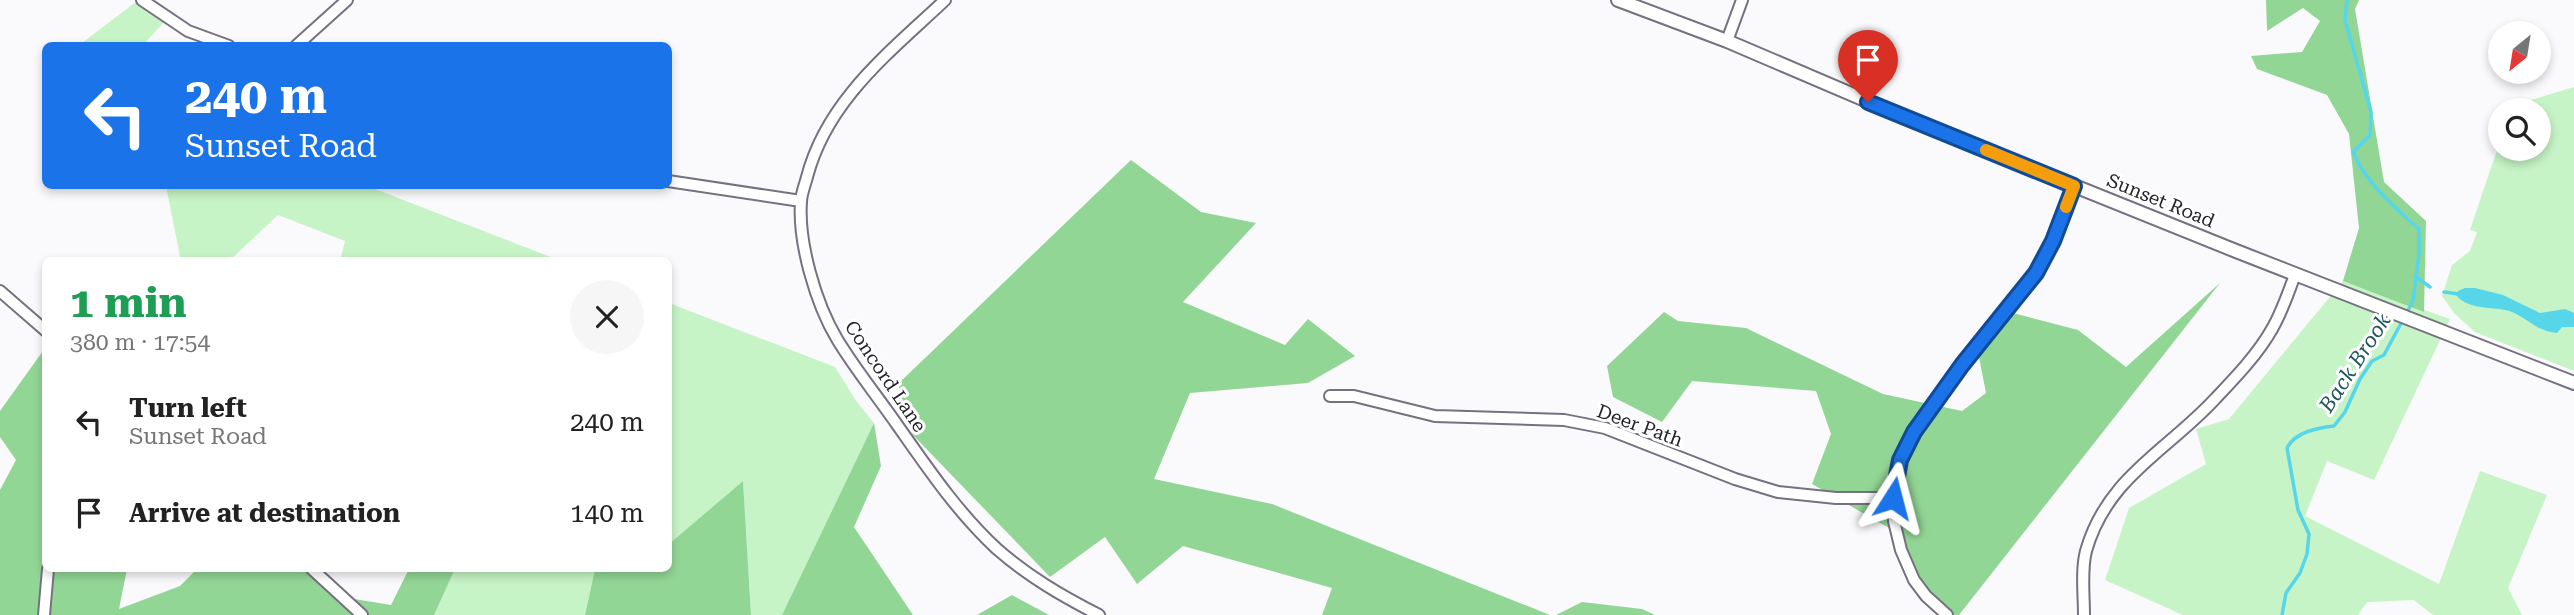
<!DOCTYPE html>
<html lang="en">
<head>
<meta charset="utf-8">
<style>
  :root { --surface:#fff; --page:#f6f6f6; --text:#222; --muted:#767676 }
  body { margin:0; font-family:"Roboto Serif",serif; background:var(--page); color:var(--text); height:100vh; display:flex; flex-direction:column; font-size:26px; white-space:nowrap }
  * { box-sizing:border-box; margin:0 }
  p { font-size:23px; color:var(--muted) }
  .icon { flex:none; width:38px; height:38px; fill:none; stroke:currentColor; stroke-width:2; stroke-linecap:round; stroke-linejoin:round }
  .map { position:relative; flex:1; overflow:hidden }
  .side { position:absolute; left:42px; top:257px; width:630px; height:315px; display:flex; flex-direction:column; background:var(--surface); border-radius:10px; box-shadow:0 4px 10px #0003 }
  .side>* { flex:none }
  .top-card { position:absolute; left:42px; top:42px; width:630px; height:147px; border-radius:10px; box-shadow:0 4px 10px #0003; background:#1a73e8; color:#fff; overflow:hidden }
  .needle { width:46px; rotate:210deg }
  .buttons { position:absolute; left:2488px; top:21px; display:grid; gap:14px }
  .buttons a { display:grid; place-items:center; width:63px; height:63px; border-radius:50%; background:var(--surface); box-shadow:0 4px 10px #0003; font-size:35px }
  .pin { position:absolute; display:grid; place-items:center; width:60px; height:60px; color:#fff; margin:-72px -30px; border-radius:50% 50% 50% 0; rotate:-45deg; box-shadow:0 0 7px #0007 }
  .pin .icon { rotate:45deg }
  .me { position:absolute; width:77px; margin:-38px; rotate:9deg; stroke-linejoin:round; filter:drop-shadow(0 0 5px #0008) }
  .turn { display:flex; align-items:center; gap:24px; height:147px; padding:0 28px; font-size:32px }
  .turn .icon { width:91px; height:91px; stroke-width:2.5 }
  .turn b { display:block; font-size:49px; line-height:60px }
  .round { display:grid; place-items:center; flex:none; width:74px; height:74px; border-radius:37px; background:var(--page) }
  .headline { display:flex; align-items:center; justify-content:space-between; height:119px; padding:0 28px }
  h1 { font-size:42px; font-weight:700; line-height:52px; color:#1e9e55 }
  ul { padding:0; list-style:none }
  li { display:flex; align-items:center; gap:21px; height:91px; padding:0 28px }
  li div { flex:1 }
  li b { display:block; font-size:26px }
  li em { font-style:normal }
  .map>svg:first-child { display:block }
  .green { fill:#c6f4c6 }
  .forest { fill:#92d695 }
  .water { fill:#57d6ea }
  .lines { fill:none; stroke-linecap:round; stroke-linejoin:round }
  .stream { stroke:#57d6ea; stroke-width:3.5 }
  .minor-casing { stroke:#767180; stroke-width:14 }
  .tertiary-casing { stroke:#767180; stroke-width:16 }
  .minor { stroke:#fff; stroke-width:10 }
  .tertiary { stroke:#fff; stroke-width:12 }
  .route-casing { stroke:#114b97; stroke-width:18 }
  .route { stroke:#1a73e8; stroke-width:12 }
  .slow { stroke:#f59e0b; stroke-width:12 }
  .labels { text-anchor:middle; stroke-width:6; stroke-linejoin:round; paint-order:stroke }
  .street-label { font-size:19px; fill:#26242b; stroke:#fff }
  .water-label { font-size:21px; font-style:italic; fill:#20555e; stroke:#fff }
</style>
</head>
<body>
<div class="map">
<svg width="2574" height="615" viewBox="0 0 2574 615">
  <rect width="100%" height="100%" fill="#faf9fc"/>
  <!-- green -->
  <path class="green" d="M137 1 165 21 143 45 78 46Z
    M2574 87V371L2475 332 2454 313 2442 296 2452 265 2470 251 2477 232 2470 230 2501 138V149H2539V110H2510L2515 105Z
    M166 186H367L561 261H340L345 241 278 215 229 261H181Z
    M2343 281 2450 319 2374 480 2327 461 2305 516 2439 584 2480 471 2547 495 2508 588 2522 615H2433L2414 600 2367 602 2358 615H2183L2105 580 2129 508 2206 464 2196 429 2229 419Z
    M669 303 835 367 857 402 874 423 782 615H751L743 481 669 544Z
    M455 569H595L585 615H434Z"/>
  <!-- forest -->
  <path class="forest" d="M2266 0H2359L2355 9 2384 182 2426 221 2424 312 2343 281 2359 228 2349 134 2327 95 2257 69 2251 56 2302 52 2320 21 2303 8 2267 31Z
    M1131 160 1201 212 1256 223 1183 302 1285 345 1308 319 1355 356 1308 383 1190 393 1154 479 1272 504 1550 615H1322L1332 588 1183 546 1137 584 1105 537 1050 577 912 434 898 384Z
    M2220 283 1959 615H1951L1905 569 1896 532 1812 484 1831 434 1816 391 1692 381 1662 422 1613 397 1607 366 1664 312 1678 321 1746 328 1883 394 1962 411 1986 393 1979 357 2013 313 2078 330 2126 367Z
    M45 348 46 569H127L119 609 180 586 197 569H309L342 597 391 605 409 569H455L434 615H0V490L16 460 0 437V411Z
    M874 423 881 466 854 527 913 615H782Z
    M743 481 751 615H585L595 569H668L669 544Z
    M1012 595 1049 615H977Z
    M1582 602 1642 609 1655 615H1556Z"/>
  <!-- water -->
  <path class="water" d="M2465 288H2475L2503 295 2540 313 2565 309 2574 313V327H2562L2557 333C2536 331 2529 319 2512 312 2494 305 2470 312 2456 295L2458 291Z"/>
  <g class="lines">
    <!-- stream -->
    <path class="stream" d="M2415 276 2430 287
      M2444 292 2459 294
      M2282 615 2286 593 2300 573 2307 554 2309 534 2298 510 2287 448C2295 432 2317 428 2334 426L2345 412 2360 379 2372 361 2384 355 2413 301 2419 253V229C2395 208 2365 182 2353 152L2370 135 2371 112 2345 20 2347 0"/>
    <defs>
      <path id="minor" d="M142 0 188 31 229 46
        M945 0C890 52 827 100 807 177 805 185 801 194 801 202 798 243 816 304 837 339 855 369 878 397 898 426 929 470 958 513 997 549 1029 577 1062 596 1099 615
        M1727 41 1742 0
        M296 46 347 0
        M668 181 801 201
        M0 291 46 331
        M1330 396H1354L1435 416 1564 420 1605 428 1735 479 1778 492 1836 498H1893
        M312 569 362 615
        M44 615 48 569
        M1947 615 1926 596 1914 580 1901 550 1894 521 1893 498 1900 460 1914 432 1938 398 2036 273 2053 241 2074 186
        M2084 615C2084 595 2081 570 2086 551 2107 477 2167 451 2215 399 2235 378 2258 354 2272 329 2282 312 2288 293 2295 275"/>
      <path id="tertiary" d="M1618 0 1727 41 1933 129 2236 251 2574 383"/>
    </defs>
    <!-- minor casing -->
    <use href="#minor" class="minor-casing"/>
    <!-- tertiary casing -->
    <use href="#tertiary" class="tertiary-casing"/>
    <!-- minor -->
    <use href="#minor" class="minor"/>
    <!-- tertiary -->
    <use href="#tertiary" class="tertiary"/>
  </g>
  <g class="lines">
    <defs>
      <path id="route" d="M1868 102 2074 186 2053 241 2036 273 1962 365 1914 432 1900 460 1893 498"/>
    </defs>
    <!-- route casing -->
    <use href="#route" class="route-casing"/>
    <!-- route -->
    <use href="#route" class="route"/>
    <!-- slow -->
    <path class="slow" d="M1986 150 2074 186 2066 207"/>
  </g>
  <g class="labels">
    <!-- street labels -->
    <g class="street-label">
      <text transform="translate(2161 200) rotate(22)" y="7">Sunset Road</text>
      <text transform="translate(886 376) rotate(56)" y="7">Concord Lane</text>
      <text transform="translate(1640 425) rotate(20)" y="7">Deer Path</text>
    </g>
    <!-- water labels -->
    <g class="water-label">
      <text transform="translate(2355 363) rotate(-57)" y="7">Back Brook</text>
    </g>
  </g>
</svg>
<div class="buttons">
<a><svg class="needle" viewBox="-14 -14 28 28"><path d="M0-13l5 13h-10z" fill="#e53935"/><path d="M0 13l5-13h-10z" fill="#767676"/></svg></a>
<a><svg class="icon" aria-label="search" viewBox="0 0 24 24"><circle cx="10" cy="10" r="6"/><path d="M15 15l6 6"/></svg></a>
</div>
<div class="pin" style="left:1868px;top:102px;background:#d93025"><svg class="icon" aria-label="arrive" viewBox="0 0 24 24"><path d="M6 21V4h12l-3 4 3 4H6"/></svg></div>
<svg class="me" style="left:1893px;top:498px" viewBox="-20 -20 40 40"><path d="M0-17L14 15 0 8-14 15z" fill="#1a73e8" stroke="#fff" stroke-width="4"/></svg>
<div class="top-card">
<div class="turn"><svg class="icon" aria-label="left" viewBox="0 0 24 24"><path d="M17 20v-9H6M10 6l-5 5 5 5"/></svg><div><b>240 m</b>Sunset Road</div></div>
</div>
<section class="side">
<div class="headline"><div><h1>1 min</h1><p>380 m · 17:54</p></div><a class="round"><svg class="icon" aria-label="close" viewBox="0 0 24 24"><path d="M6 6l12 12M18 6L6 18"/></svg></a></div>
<ul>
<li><svg class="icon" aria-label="left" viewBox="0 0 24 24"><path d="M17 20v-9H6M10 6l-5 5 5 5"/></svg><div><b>Turn left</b><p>Sunset Road</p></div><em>240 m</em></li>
<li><svg class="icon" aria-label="arrive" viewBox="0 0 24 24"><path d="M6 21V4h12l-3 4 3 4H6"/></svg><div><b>Arrive at destination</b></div><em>140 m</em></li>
</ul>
</section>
</div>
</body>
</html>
